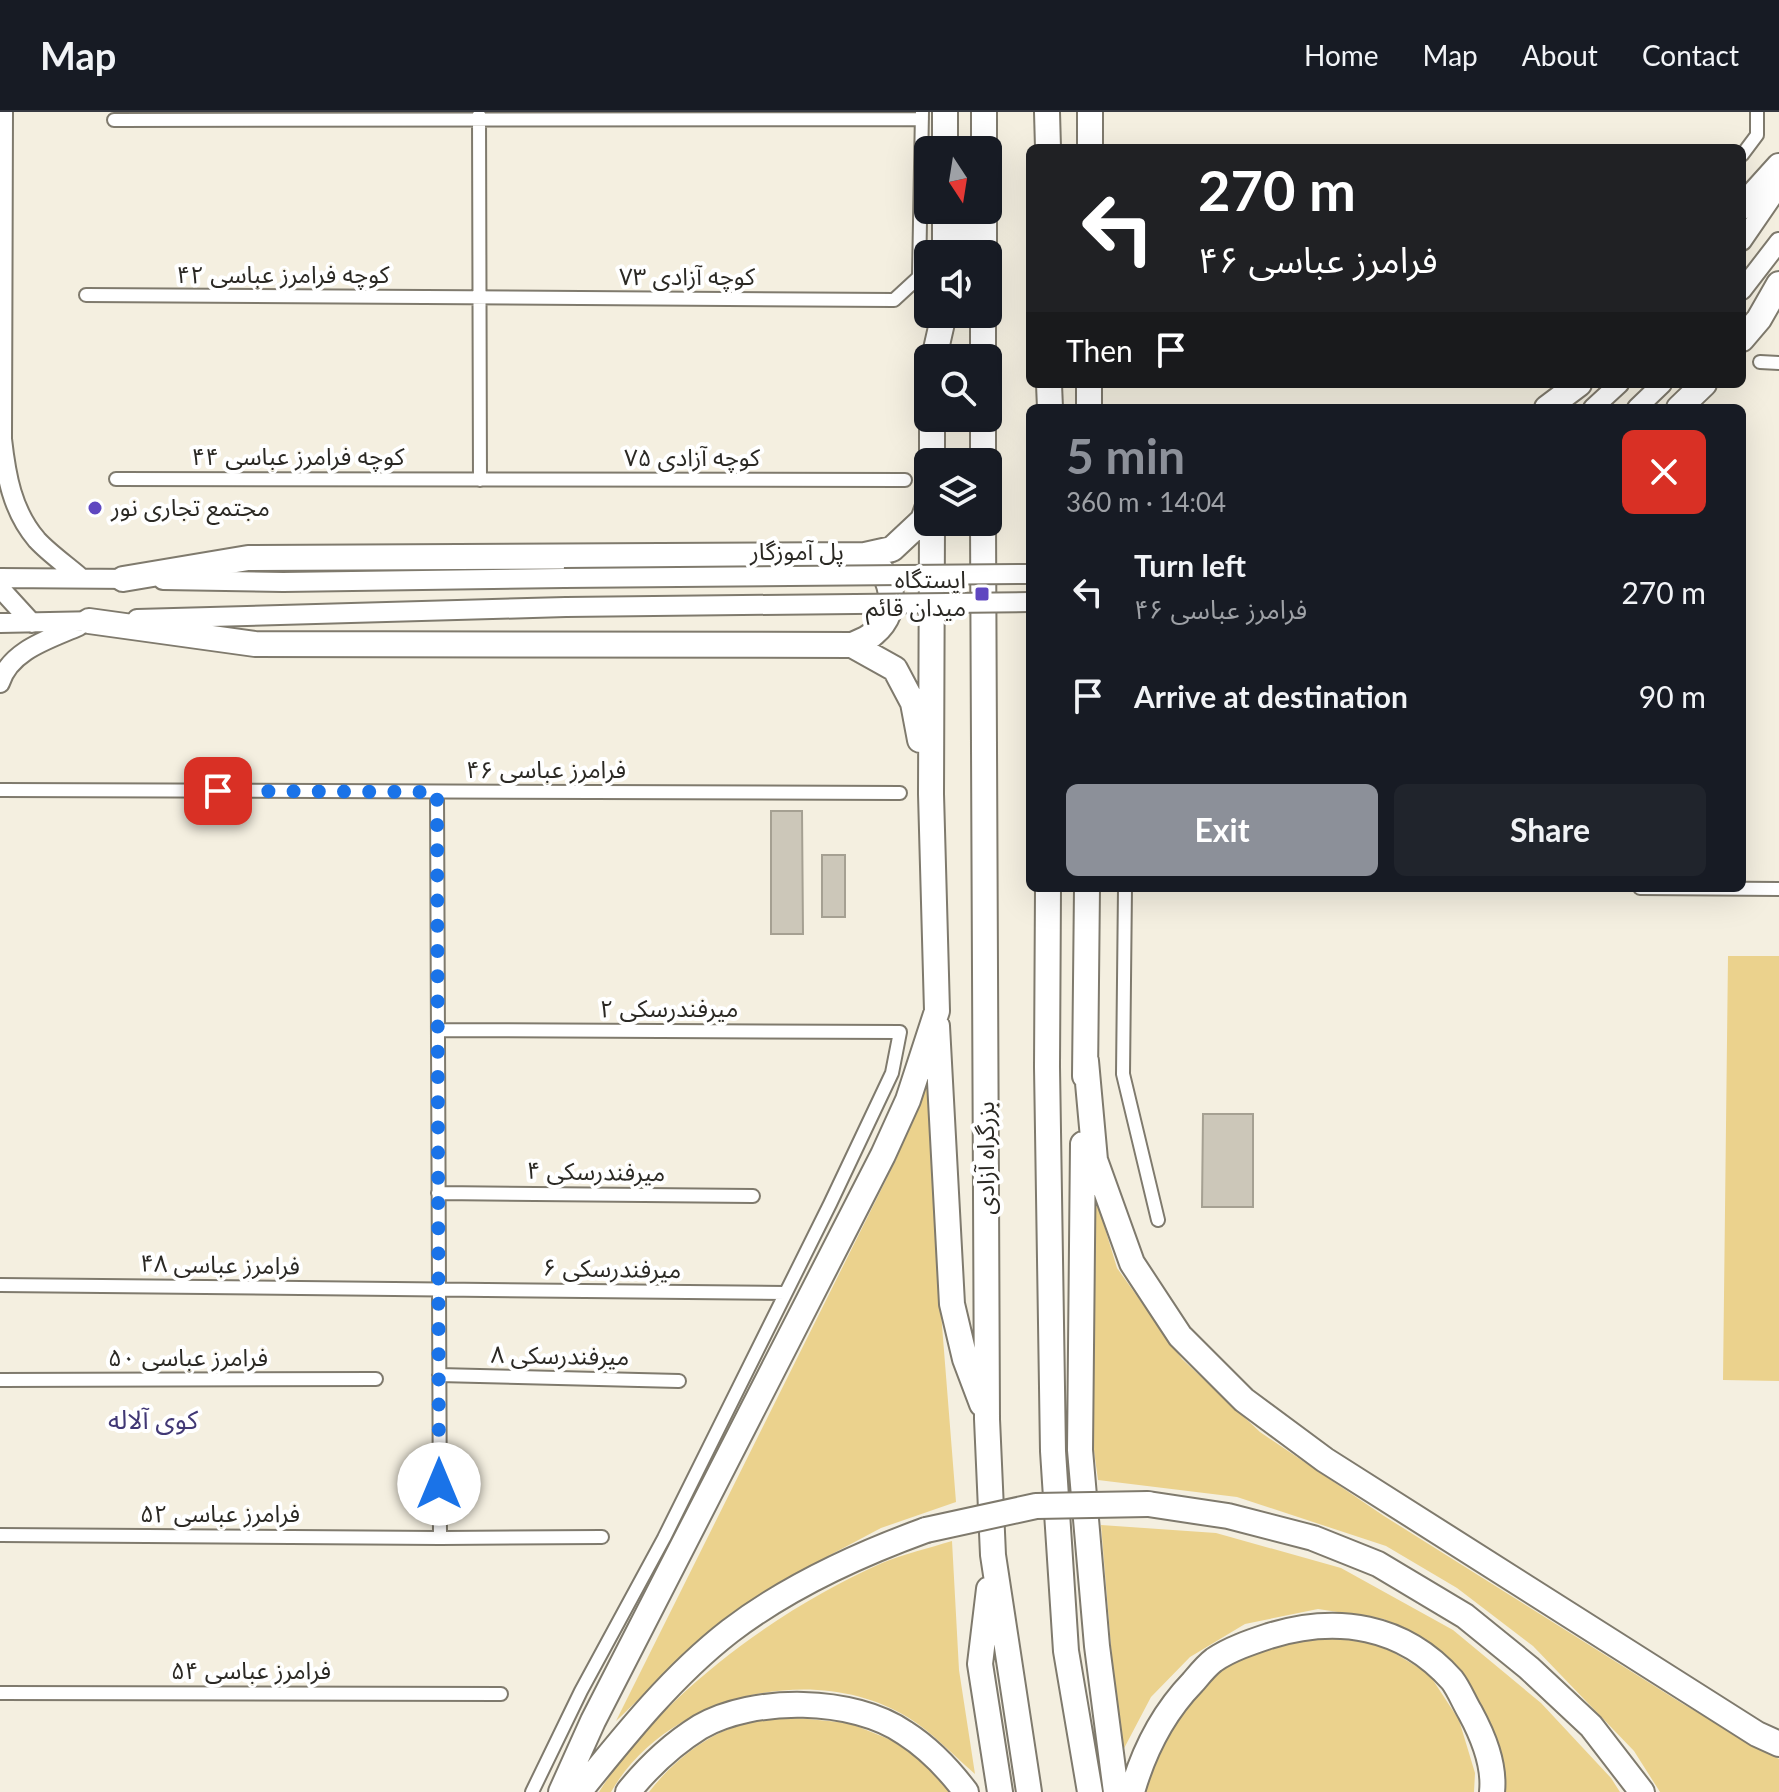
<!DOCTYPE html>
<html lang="en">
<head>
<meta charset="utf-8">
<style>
  :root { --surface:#171b24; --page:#20242c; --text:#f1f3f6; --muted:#9ea1a6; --line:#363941; --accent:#8c9099 }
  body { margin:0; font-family:Lato,"Noto Sans Arabic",sans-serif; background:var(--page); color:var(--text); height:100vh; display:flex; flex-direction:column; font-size:30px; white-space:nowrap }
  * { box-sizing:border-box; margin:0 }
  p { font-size:26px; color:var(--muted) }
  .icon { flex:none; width:44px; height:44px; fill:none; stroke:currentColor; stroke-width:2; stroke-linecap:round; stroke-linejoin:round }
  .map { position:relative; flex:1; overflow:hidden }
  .drawer { position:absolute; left:1026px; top:292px; width:720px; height:488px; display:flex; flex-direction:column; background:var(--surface); border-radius:12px; box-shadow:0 8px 32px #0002 }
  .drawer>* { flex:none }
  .banner { position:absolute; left:1026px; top:32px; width:720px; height:244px; border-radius:12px; box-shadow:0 8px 32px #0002; background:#202124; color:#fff; overflow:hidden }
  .needle { width:52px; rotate:168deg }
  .tools { position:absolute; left:914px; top:24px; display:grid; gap:16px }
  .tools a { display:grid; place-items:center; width:88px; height:88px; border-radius:12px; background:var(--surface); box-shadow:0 8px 32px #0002; font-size:40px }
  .pin { position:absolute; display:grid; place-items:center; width:68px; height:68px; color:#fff; margin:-34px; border-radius:16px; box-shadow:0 4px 12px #0006 }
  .me { position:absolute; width:88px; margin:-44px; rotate:0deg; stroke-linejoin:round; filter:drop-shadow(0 0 6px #0008) }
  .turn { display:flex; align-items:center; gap:28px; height:168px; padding:0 40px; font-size:36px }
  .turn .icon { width:104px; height:104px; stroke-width:2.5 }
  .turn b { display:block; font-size:56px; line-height:68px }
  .then { display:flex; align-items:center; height:76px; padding:0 40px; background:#0003; gap:16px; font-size:30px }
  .round { display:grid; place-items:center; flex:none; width:84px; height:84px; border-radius:12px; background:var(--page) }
  .summary { display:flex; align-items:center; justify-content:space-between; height:136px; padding:0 40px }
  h1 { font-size:48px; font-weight:700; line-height:60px; color:var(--accent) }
  .primary-button { display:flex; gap:16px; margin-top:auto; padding:16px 40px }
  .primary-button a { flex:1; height:92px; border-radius:12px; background:var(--accent); color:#fff; font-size:32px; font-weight:700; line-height:92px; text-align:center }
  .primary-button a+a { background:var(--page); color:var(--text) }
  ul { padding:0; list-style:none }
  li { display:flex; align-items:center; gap:24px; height:104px; padding:0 40px }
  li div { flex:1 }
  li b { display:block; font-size:30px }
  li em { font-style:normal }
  header { display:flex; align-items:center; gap:48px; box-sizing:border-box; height:112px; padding:0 40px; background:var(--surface); border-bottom:2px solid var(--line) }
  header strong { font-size:38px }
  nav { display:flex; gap:44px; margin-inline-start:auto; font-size:28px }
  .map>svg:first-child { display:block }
  .green { fill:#ebd28d }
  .building { fill:#ccc7b9; stroke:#a5a092; stroke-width:2 }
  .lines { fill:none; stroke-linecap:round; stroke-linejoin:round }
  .street-casing { stroke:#7f7a6d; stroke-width:16 }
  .secondary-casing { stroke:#7f7a6d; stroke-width:22 }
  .highway-casing { stroke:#7f7a6d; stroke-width:28 }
  .street { stroke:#fff; stroke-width:12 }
  .secondary { stroke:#fff; stroke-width:18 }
  .highway { stroke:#fff; stroke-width:24 }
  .secondary-bridge-casing { stroke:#7f7a6d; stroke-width:22; stroke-linecap:butt }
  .highway-bridge-casing { stroke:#7f7a6d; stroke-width:28; stroke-linecap:butt }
  .secondary-bridge { stroke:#fff; stroke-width:18 }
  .highway-bridge { stroke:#fff; stroke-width:24 }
  .route { stroke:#1a73e8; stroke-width:14; stroke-dasharray:0 25.2 }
  .poi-dot { fill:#5f47c0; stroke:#fff; stroke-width:3 }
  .labels { text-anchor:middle; stroke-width:8; stroke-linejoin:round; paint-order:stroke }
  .street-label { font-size:24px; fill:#2b2924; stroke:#fff }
  .poi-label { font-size:24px; fill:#2b2924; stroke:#fff; text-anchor:start }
  .neighbourhood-label { font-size:26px; fill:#413875; stroke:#fff }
</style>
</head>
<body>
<header>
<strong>Map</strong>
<nav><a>Home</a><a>Map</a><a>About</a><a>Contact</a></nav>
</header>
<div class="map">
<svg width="1779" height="1680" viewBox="0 0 1779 1680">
  <rect width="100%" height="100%" fill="#f4efe0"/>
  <!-- green -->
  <path class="green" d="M1728 844H1779V1269L1723 1268Z
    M932 960 938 1163 956 1390 881 1416 783 1468 711 1518 616 1609 895 1050Z
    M1091 1070 1117 1156 1182 1247 1260 1320 1384 1404 1683 1592 1779 1647V1680H1660L1634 1639 1533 1534 1457 1476 1386 1434 1237 1385 1098 1368 1094 1339Z
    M1101 1413 1216 1421 1341 1456 1453 1518 1541 1591 1611 1666 1620 1680H1500L1444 1546 1384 1507 1318 1497 1245 1512 1190 1545 1151 1585 1120 1644Z
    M952 1429 959 1558 975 1662C954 1644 933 1621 909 1606 815 1547 666 1583 611 1680H599C659 1584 779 1496 882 1451 904 1442 929 1436 952 1429Z
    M1327 1524 1381 1533 1429 1562 1459 1608 1475 1661 1474 1680H1142L1167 1609 1209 1565 1263 1534Z
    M797 1606 849 1611 891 1628 928 1653 949 1680H649C674 1648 711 1618 752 1610 766 1606 782 1607 797 1606Z"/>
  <!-- building -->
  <path class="building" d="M771 699H802L803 822H771Z
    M822 743H845V805H822Z
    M1203 1002H1253V1095H1202Z"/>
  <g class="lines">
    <defs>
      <path id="street" d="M479 3 480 368
        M114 8 922 7
        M1742 43 1757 23V0
        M86 183 894 188 919 165 922 0
        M1760 250 1779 251
        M116 367 905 368
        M0 678 900 681
        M437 680 440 1426
        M1125 776 1123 962 1158 1108
        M1640 776 1779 777
        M438 918 900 920 892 961 830 1092 664 1426 581 1579 532 1680
        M438 1081 753 1084
        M0 1173 785 1181
        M439 1263 679 1269
        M0 1268 376 1267
        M0 1423 440 1426 602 1425
        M0 1581 501 1582"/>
      <path id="secondary" d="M3 0 2 327C6 363 12 399 37 428 49 441 66 453 80 465
        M1742 129 1779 75
        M1742 178 1779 130
        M1593 296 1619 272
        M1637 296 1662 272
        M0 466 133 467
        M163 468 283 470 564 466
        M0 476 32 511
        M137 507 566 495
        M0 511 99 509
        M0 571C10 538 50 527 79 514"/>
      <path id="highway" d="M945 0V38
        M984 0V38
        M1047 0 1048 36
        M1090 36V0
        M1742 95 1779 54
        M945 98V142
        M958 142 968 98
        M984 142V98
        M1742 227 1759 207 1779 172
        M934 246 944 202
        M983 246V202
        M1049 272 1050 296
        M1089 296V272
        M1547 296 1579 272
        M1679 296 1704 272
        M932 306V350
        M983 350V306
        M983 410 987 1307 993 1443 1029 1680
        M123 467 248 446 865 443 892 437 923 408 928 394
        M89 509 255 532 852 533C859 530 868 527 874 521 902 497 893 461 865 443
        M852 533 895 557 913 591 920 628
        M1048 776 1047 955 1053 1339 1066 1539 1090 1680
        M937 914 952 1192 965 1247 982 1292
        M1086 949 1095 1048 1132 1151 1180 1224 1244 1288 1325 1348 1757 1622 1779 1632
        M1085 964 1087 776
        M1083 1032 1080 1338 1097 1534 1116 1680
        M1148 1392 1228 1404 1313 1426 1378 1452 1465 1504 1529 1556 1591 1614 1642 1680
        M989 1477 980 1552 1000 1680
        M561 1680 593 1609 883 1043 908 988 937 899 931 682 932 410
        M579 1680C625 1623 672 1564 730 1519 789 1474 857 1443 926 1418
        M628 1680C649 1654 671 1633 700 1615 754 1584 853 1585 905 1621 930 1637 948 1656 966 1680
        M1132 1680C1144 1638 1162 1602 1193 1570 1199 1563 1206 1554 1214 1548 1230 1537 1251 1530 1269 1524 1337 1503 1403 1513 1452 1568 1459 1577 1464 1590 1470 1600 1483 1624 1495 1652 1492 1680"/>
    </defs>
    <!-- street casing -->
    <use href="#street" class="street-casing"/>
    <!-- secondary casing -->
    <use href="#secondary" class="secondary-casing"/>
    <!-- highway casing -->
    <use href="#highway" class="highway-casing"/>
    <!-- street -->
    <use href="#street" class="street"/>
    <!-- secondary -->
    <use href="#secondary" class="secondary"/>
    <!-- highway -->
    <use href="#highway" class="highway"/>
    <defs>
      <path id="secondary-bridge" d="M564 466 1030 462
        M566 495 1030 490"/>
      <path id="highway-bridge" d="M926 1418 1036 1394 1148 1392"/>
    </defs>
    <!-- secondary-bridge casing -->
    <use href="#secondary-bridge" class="secondary-bridge-casing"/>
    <!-- highway-bridge casing -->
    <use href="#highway-bridge" class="highway-bridge-casing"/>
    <!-- secondary-bridge -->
    <use href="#secondary-bridge" class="secondary-bridge"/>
    <!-- highway-bridge -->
    <use href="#highway-bridge" class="highway-bridge"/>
  </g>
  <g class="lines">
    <!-- route -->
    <path class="route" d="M218 679 437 680 439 1372"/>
  </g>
  <!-- markers -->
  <g class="poi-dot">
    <circle cx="95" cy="396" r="8"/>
    <rect x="974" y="474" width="16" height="16" rx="4"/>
  </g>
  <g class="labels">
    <!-- street labels -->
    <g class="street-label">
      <text x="283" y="171">کوچه فرامرز عباسی ۴۲</text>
      <text x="687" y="173">کوچه آزادی ۷۳</text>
      <text x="298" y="353">کوچه فرامرز عباسی ۴۴</text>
      <text x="692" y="354">کوچه آزادی ۷۵</text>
      <text x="797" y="448">پل آموزگار</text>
      <text x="546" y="666">فرامرز عباسی ۴۶</text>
      <text x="669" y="905">میرفندرسکی ۲</text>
      <text transform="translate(986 1046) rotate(-90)" y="8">بزرگراه آزادی</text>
      <text transform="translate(596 1060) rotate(1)" y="8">میرفندرسکی ۴</text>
      <text transform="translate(220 1153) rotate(1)" y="8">فرامرز عباسی ۴۸</text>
      <text transform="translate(612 1157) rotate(1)" y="8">میرفندرسکی ۶</text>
      <text transform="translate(560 1244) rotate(1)" y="8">میرفندرسکی ۸</text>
      <text x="188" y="1254">فرامرز عباسی ۵۰</text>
      <text x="220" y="1410">فرامرز عباسی ۵۲</text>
      <text x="251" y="1567">فرامرز عباسی ۵۴</text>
    </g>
    <!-- poi labels -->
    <g class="poi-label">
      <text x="111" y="404">مجتمع تجاری نور</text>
      <text x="966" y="476" text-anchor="end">ایستگاه<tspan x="966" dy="28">میدان قائم</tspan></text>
    </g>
    <!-- neighbourhood labels -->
    <g class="neighbourhood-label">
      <text x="153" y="1317">کوی آلاله</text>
    </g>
  </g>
</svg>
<div class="tools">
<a><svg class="needle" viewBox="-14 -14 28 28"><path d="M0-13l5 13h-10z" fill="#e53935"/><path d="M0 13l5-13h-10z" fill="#9ea1a6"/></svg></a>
<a><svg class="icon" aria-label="sound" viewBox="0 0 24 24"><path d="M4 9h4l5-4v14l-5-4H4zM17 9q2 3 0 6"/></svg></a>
<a><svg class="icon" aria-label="search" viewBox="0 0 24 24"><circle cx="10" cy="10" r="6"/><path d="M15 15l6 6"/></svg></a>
<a><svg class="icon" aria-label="layers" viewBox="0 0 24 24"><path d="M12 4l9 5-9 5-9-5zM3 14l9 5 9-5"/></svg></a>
</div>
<div class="pin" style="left:218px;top:679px;background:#d93025"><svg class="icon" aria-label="arrive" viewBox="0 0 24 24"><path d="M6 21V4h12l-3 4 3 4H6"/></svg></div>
<svg class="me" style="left:439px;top:1372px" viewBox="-20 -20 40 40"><circle r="19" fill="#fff"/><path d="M0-13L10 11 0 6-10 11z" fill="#1a73e8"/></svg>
<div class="banner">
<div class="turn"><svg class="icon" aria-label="left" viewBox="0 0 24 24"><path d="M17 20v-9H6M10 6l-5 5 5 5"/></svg><div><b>270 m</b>فرامرز عباسی ۴۶</div></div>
<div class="then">Then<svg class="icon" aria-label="arrive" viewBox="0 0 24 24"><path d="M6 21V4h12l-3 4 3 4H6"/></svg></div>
</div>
<section class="drawer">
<div class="summary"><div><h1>5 min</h1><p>360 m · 14:04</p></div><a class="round" style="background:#d93025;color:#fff"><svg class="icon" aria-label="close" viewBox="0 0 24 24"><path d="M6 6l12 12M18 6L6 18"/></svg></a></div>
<ul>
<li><svg class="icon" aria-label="left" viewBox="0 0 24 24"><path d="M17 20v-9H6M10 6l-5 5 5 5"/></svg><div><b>Turn left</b><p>فرامرز عباسی ۴۶</p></div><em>270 m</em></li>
<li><svg class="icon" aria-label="arrive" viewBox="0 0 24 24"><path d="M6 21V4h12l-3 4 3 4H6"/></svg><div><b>Arrive at destination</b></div><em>90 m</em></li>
</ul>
<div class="primary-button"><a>Exit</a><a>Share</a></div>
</section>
</div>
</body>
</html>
